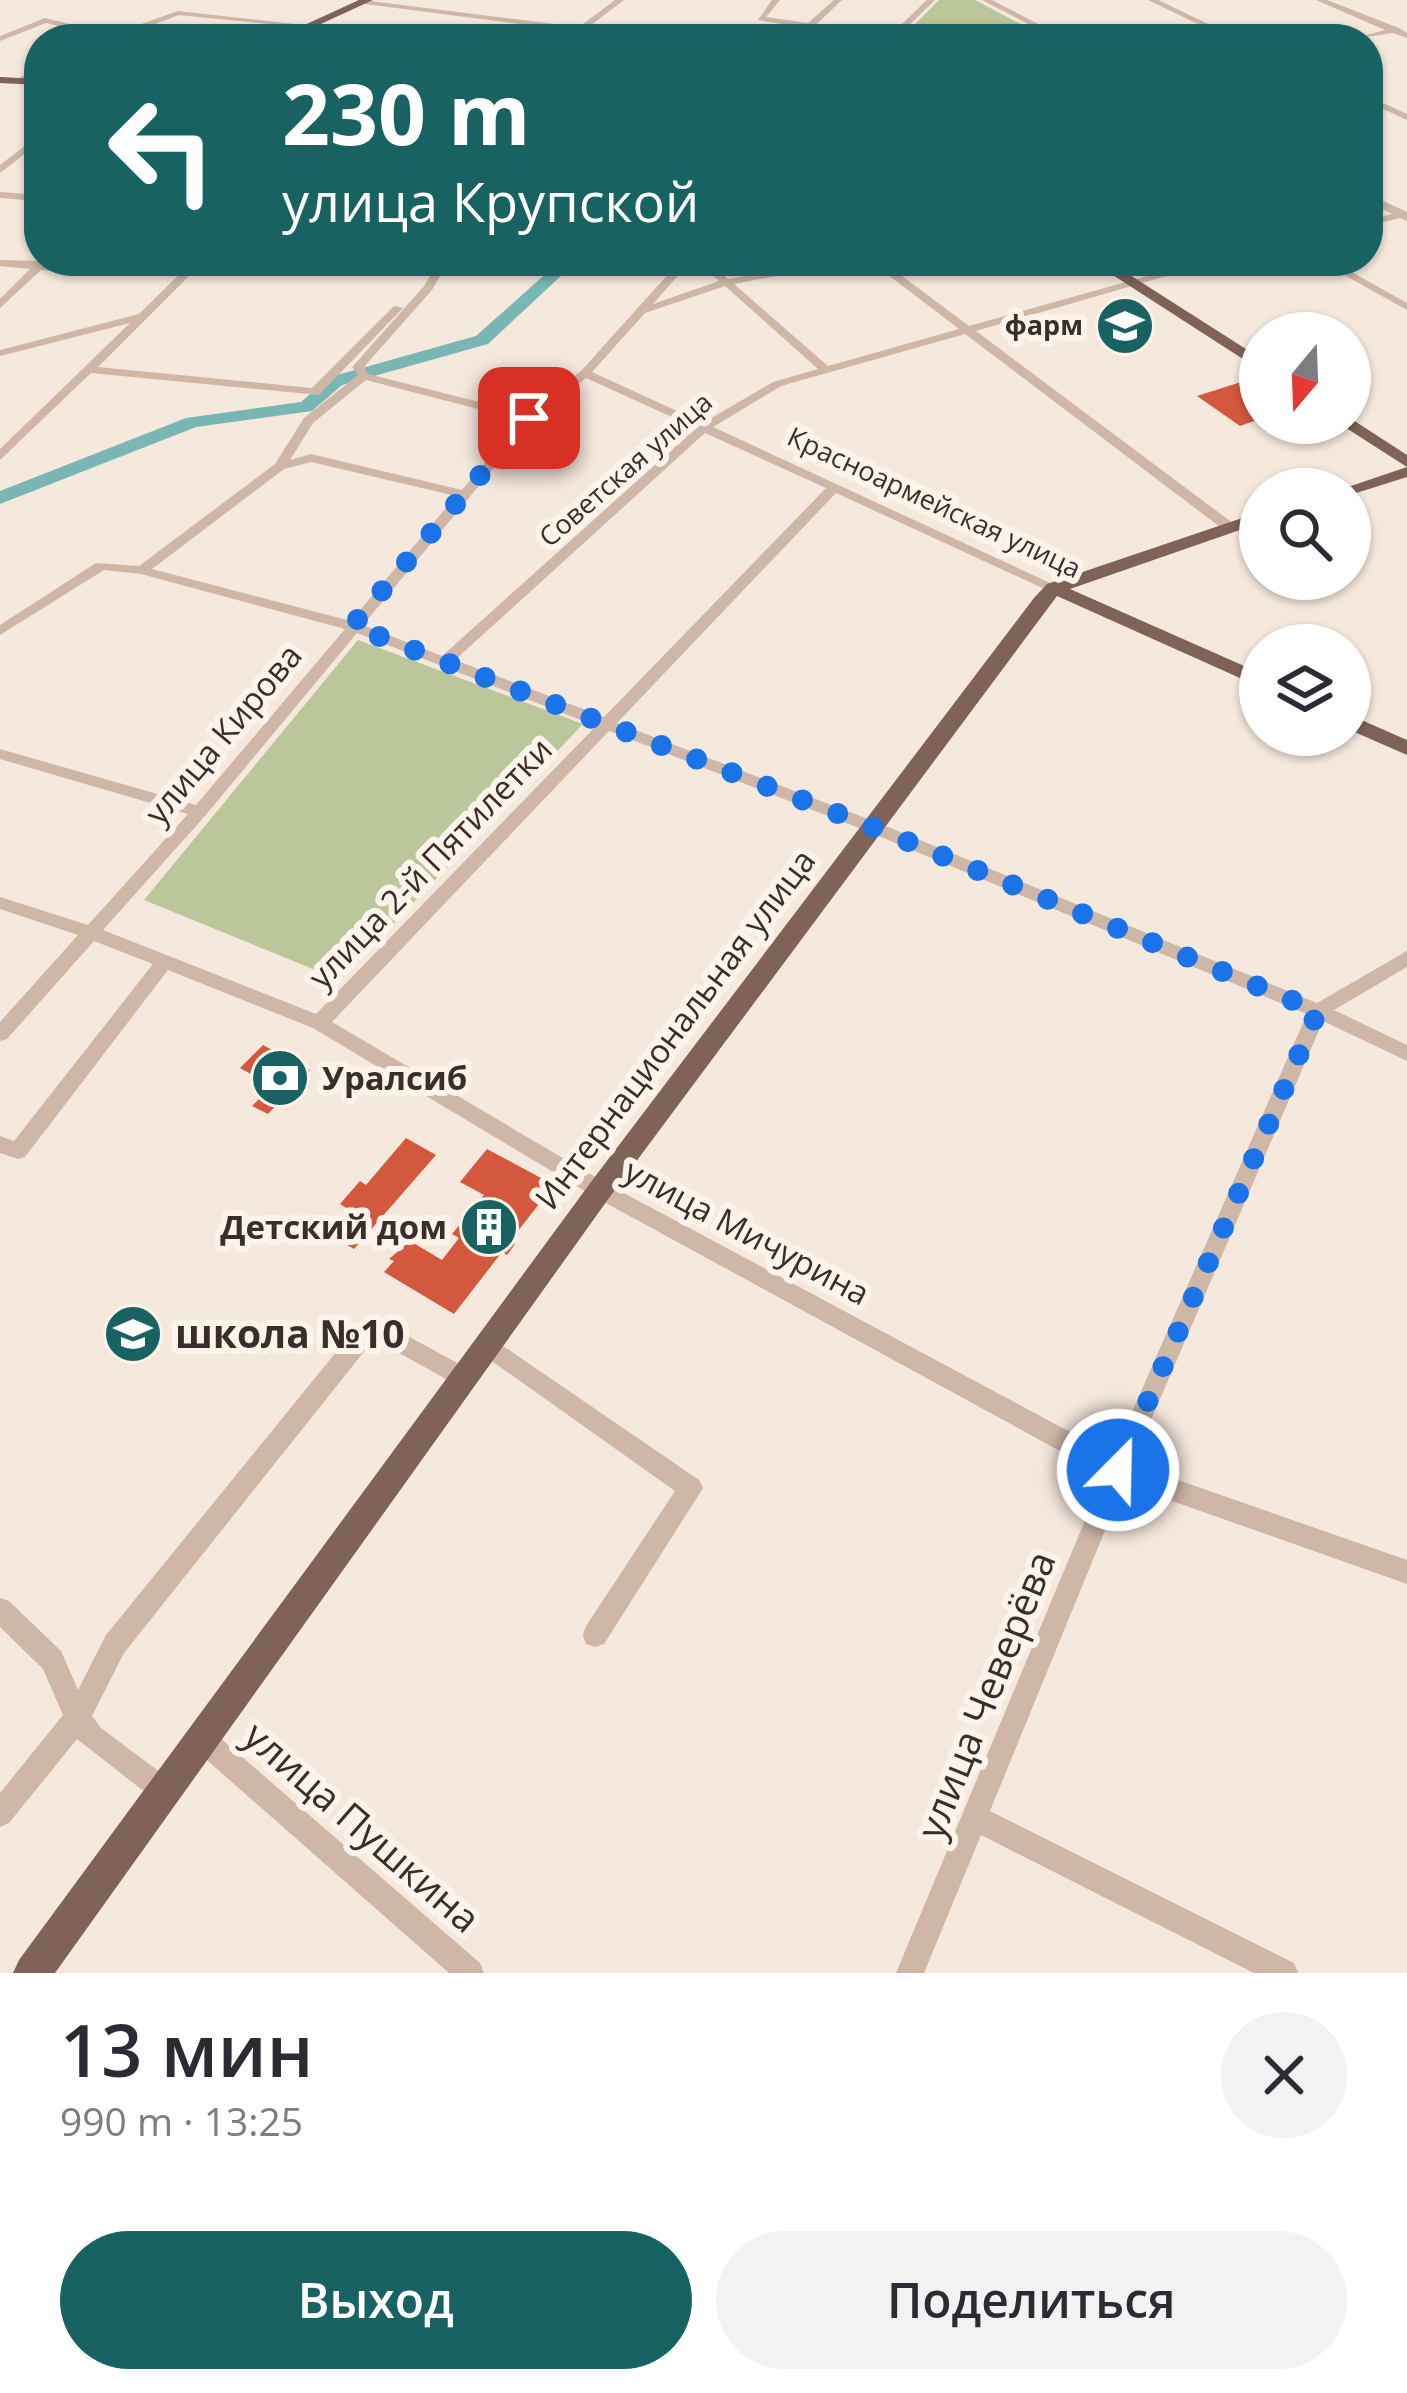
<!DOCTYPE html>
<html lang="ru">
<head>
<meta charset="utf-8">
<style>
  :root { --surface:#fff; --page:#f2f2f3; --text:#2b2b33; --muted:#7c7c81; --accent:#196262 }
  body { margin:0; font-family:"Open Sans",sans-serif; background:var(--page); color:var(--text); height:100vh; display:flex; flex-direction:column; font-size:45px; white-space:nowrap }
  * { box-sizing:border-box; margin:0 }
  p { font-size:39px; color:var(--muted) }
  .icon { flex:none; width:66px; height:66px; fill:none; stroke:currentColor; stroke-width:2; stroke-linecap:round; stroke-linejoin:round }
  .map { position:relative; height:1973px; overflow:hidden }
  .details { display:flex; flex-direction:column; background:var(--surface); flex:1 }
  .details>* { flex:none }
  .top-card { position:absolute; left:24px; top:24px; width:1359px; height:252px; border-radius:48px; box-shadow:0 3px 9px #0004; background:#196262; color:#fff; overflow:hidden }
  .needle { width:78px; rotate:199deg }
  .buttons { position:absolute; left:1239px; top:312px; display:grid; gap:24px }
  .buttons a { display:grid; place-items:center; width:132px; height:132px; border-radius:50%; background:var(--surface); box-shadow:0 3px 9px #0004; font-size:60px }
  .pin { position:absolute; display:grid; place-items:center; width:102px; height:102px; color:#fff; margin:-51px; border-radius:24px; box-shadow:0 6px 18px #0006 }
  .me { position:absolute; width:132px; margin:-66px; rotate:23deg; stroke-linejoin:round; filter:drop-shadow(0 0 9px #0008) }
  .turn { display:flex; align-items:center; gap:42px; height:252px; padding:0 60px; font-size:54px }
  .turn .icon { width:156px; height:156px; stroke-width:2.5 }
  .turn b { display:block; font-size:84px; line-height:102px }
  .round { display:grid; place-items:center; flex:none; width:126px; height:126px; border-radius:63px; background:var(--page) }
  .summary { display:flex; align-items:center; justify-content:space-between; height:204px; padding:0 60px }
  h1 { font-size:72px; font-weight:600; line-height:90px }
  .button { display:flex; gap:24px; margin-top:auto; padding:24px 60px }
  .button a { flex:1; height:138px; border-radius:72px; background:var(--accent); color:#fff; font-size:48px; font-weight:600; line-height:138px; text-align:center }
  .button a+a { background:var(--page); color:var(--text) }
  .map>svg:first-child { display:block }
  .green { fill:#bbc69b }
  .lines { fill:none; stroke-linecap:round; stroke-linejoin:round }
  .river { fill:#79b6b4; fill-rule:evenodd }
  .building { fill:#d3583e }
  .minor { fill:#cfb7a7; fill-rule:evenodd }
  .major { fill:#7f6258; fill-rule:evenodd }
  .route { stroke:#1a73e8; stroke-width:21; stroke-dasharray:0 37.8 }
  .labels { text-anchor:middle; stroke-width:12; stroke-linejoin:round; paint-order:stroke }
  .far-poi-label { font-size:27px; font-weight:bold; fill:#3b2d29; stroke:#fcf3eb; text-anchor:end }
  .far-street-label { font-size:27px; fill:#3b2d29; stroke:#fcf3eb }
  .street-label { font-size:33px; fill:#3b2d29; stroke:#fcf3eb }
  .poi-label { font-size:33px; font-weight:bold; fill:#3b2d29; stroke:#fcf3eb; text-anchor:start }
  .near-poi-label { font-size:39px; font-weight:bold; fill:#3b2d29; stroke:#fcf3eb; text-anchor:start }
  .near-street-label { font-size:39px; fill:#3b2d29; stroke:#fcf3eb }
</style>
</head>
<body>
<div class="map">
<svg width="1407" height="1973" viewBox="0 0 1407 1973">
  <rect width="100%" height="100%" fill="#f5e8dd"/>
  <!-- green -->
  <path class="green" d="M939 0H975L1049 39 1020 30 966 39H900Z
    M358 640 583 724 340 980 144 900Z"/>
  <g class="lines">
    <!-- river -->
    <path class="river" d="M560 261H577L488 344 342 385 312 411 196 427 0 504V491L186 418 301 402 330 377 476 336Z"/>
  </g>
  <!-- building -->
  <path class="building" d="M1260 376V419L1240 426 1197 396Z
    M263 1045 310 1070 268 1114 252 1106 272 1086 240 1068Z
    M406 1138 436 1155 354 1249 327 1233 348 1209 340 1204 360 1181 366 1185Z
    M487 1149 554 1185 510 1241 515 1244 507 1255 502 1252 454 1314 384 1272 394 1261 389 1259 410 1241 442 1260 459 1238 452 1234 484 1195 460 1182Z"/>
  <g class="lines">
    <!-- minor -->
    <path class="minor" d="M362 0 579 27 615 0H624L587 28 657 39H634L365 4Z
      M772 0H780L766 17 808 23 834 0H842L801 39H792L804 28 758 20Z
      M927 0H935L895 39H886Z
      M982 0H992L1067 39H1057Z
      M1148 0H1158L1240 39H1229Z
      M1316 0H1327L1399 28 1407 33V38L1393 33 1352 39 1385 30Z
      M178 11 313 26 309 28 179 15 116 39 46 23 0 41V36L45 18 113 34Z
      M39 68V74L20 83 13 81Z
      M1368 96 1407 114V120L1368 102Z
      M39 135V143L0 173V165Z
      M0 192 39 195V201L0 198Z
      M1368 194 1407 212V221L1400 218 1368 226V220L1392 214 1368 201Z
      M0 260 42 261 46 264 98 269 106 261H117L100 275 41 270 0 308V299L30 269 0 266Z
      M193 261H204L98 367 312 388 394 306 403 308 319 395 91 373 0 460V449L130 323 0 356V350L139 314Z
      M439 261H449L432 290 364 367 368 374 527 414 581 371 680 261H691L653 304 719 281 697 261H708L728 279 832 261H856L734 284 828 366 959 329 870 261H882L969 326 1201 261H1218L976 331 1234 524V530H1224L965 334 781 386 713 427 1061 588 1054 592 1049 591 836 493 617 723 876 822 1317 1003 1407 951V967L1334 1010 1407 1045V1061L1323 1021 1132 1464 1407 1560V1584L1124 1484 990 1811 1294 1963 1298 1973H1254L981 1835 924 1973H896L1104 1475 593 1196 313 1028 168 970 25 1157 18 1159 0 1153V1136L14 1141 153 964 94 941 7 1039 0 1041V1022L78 935 0 909V897L88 925 188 814 0 759V749L196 805 345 629 141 574 104 570 0 635V625L96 563 139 566 275 464 304 418 358 375 352 367 354 365 424 286ZM725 286 818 369 773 382 703 423 592 372 645 313ZM586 378 696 428 442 656 363 625 533 421ZM366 380 521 420 462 490 311 454 290 460 313 423ZM705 433 826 488 604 717 455 660ZM311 462 456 496 351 621 152 569 284 469ZM357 633 596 726 316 1014 103 930 205 816ZM609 731 864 830 1307 1014 1113 1455 607 1184 332 1022Z
      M1319 261H1332L1407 303V310Z
      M371 1316 472 1371 475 1378 472 1385 464 1389 374 1339 124 1653 92 1716 101 1728 173 1782 177 1791 173 1800 164 1804 155 1800 77 1739 9 1823 0 1827V1793L63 1715 43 1669 0 1627V1598L9 1601 61 1651 78 1690 106 1635 363 1319Z
      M487 1335 699 1480 703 1488 604 1644 595 1647 586 1644 583 1635 586 1626 675 1491 479 1352 476 1345 479 1338Z
      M202 1726 211 1730 480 1963 484 1973H449L193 1748 189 1739 193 1730Z"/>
    <!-- major -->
    <path class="major" d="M359 0H373L288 39H274Z
      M0 77 39 79V85L0 83Z
      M1091 261H1108L1260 358V370Z
      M1350 418 1407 455V477L1350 495V489H1342L1407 467 1343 426 1341 423H1350Z
      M1260 512V523L1070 589 1260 673V687L1057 596 609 1198 55 1973H13L19 1960 591 1182 1034 598 1047 584Z
      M1350 715 1407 740V755L1350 730Z"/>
  </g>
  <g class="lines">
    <!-- route -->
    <path class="route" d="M529 418 352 626 870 826 1318 1011 1118 1470"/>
  </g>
  <!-- icons -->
  <defs>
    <symbol id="university-disc" viewBox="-11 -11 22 22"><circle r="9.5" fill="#196262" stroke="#fcf3eb"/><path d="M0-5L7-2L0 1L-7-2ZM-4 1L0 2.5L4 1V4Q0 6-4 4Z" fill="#fff"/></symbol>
    <symbol id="bank-disc" viewBox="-11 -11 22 22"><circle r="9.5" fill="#196262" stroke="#fcf3eb"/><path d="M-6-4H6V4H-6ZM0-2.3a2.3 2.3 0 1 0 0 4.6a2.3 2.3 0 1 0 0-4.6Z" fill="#fff"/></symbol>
    <symbol id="building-disc" viewBox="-11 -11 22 22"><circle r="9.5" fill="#196262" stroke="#fcf3eb"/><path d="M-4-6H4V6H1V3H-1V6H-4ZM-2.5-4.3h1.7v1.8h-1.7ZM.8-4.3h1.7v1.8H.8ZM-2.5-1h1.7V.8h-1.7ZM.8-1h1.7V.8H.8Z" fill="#fff"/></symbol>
    <symbol id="school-disc" viewBox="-11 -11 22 22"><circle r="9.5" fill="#196262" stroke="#fcf3eb"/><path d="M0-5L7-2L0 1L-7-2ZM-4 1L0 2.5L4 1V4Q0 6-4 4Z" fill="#fff"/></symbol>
  </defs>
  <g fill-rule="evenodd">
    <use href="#university-disc" x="1092" y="293" width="66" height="66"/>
    <use href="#bank-disc" x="247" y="1045" width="66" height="66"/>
    <use href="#building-disc" x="456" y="1194" width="66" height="66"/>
    <use href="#school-disc" x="100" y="1301" width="66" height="66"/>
  </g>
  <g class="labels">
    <!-- far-poi labels -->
    <g class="far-poi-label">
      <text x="1083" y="335">фарм</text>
    </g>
    <!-- far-street labels -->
    <g class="far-street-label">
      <text transform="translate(626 470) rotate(-41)" y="9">Советская улица</text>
      <text transform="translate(934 503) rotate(25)" y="9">Красноармейская улица</text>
    </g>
    <!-- street labels -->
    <g class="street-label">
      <text transform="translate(223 734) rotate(-50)" y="12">улица Кирова</text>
      <text transform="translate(430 863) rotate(-46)" y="12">улица 2-й Пятилетки</text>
      <text transform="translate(675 1029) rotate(-53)" y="12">Интернациональная улица</text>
      <text transform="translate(747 1232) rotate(28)" y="12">улица Мичурина</text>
    </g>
    <!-- poi labels -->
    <g class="poi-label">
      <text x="322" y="1090">Уралсиб</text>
      <text x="447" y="1239" text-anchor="end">Детский дом</text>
    </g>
    <!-- near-poi labels -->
    <g class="near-poi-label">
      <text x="175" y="1348">школа №10</text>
    </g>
    <!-- near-street labels -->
    <g class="near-street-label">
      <text transform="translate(986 1695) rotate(-68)" y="14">улица Чеверёва</text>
      <text transform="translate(362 1827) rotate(41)" y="14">улица Пушкина</text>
    </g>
  </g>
</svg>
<div class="buttons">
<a><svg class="needle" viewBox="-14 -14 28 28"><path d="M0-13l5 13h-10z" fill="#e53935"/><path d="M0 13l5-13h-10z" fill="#7c7c81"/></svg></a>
<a><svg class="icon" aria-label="search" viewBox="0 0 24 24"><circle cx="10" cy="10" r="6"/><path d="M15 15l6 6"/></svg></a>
<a><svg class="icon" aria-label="layers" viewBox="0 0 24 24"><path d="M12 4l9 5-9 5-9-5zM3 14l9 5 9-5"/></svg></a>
</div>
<div class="pin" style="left:529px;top:418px;background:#d93025"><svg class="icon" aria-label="arrive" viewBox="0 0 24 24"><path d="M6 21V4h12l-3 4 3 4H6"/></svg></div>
<svg class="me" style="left:1118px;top:1470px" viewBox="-20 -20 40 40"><circle r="17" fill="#1a73e8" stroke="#fff" stroke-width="3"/><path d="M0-11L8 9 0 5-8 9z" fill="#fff"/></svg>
<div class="top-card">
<div class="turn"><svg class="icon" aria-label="left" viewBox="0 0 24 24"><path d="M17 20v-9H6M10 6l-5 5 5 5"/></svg><div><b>230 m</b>улица Крупской</div></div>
</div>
</div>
<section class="details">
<div class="summary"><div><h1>13 мин</h1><p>990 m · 13:25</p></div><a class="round"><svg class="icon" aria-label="close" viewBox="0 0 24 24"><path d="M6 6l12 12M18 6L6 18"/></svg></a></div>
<div class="button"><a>Выход</a><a>Поделиться</a></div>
</section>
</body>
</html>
